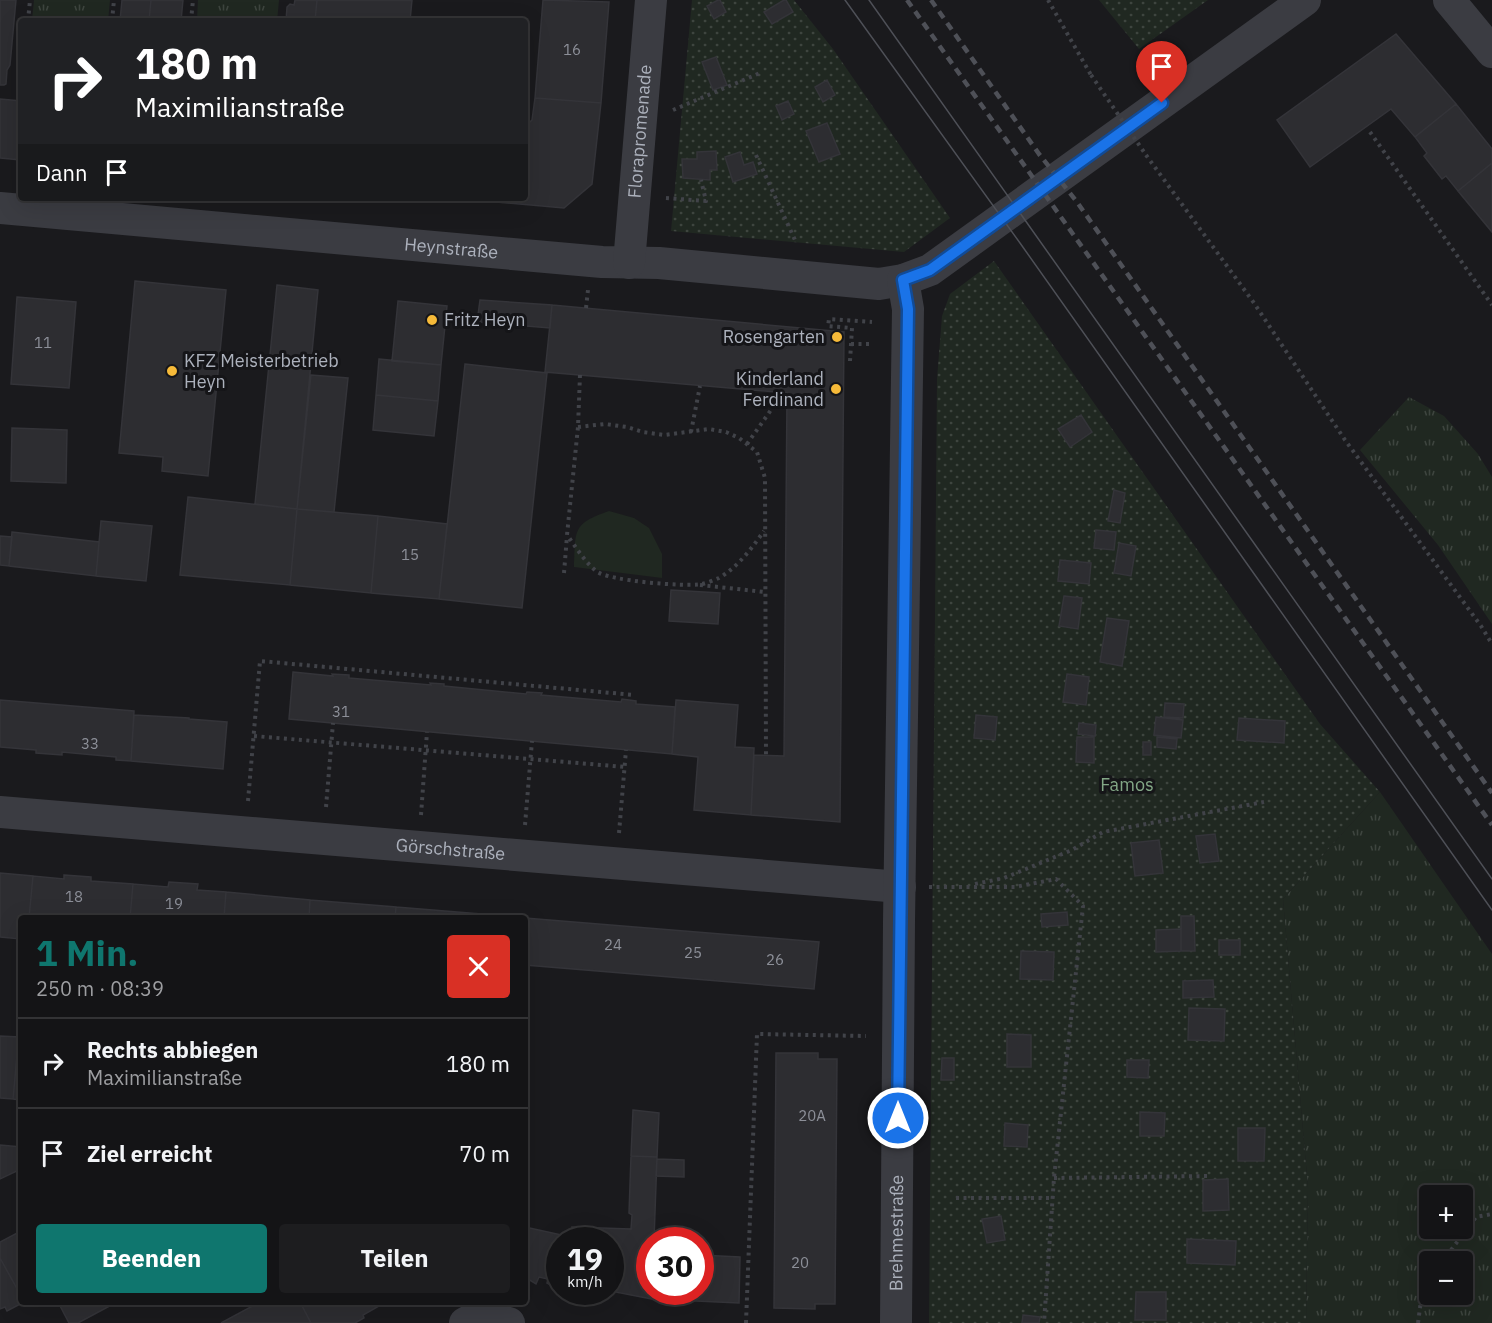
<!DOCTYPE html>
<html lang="de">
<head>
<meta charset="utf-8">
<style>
  :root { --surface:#141416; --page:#1d1d1f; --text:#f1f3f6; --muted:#9d9ea1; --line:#333335; --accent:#0f766e }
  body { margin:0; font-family:"IBM Plex Sans",sans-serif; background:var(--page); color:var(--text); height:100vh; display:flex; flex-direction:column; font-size:22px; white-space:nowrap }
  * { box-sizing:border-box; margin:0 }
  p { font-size:20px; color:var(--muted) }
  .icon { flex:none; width:33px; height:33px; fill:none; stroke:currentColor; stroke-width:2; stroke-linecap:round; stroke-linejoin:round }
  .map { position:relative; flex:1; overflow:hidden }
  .details { position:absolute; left:18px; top:915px; width:510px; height:390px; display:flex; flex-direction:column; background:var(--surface); border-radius:6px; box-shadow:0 6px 24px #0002,0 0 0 2px var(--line) }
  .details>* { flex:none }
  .guide { position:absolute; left:18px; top:18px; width:510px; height:183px; border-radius:6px; box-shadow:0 6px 24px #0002,0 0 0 2px var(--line); background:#202124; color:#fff; overflow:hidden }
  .buttons { position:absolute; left:1419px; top:1185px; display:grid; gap:12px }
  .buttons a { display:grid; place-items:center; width:54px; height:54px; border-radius:6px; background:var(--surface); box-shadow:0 6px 24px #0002,0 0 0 2px var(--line); font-size:30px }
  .speed { position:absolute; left:546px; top:1227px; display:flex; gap:12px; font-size:30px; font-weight:700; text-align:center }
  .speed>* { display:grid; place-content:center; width:78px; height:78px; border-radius:50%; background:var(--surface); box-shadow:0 6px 24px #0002,0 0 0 2px var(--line); line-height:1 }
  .speed small { font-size:15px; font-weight:400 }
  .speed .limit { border:9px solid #d22; background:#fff; color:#111 }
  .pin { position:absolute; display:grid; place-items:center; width:51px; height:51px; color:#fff; margin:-62px -26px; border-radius:50% 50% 50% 0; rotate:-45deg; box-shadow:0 0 6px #0007 }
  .pin .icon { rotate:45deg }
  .me { position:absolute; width:66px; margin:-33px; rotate:0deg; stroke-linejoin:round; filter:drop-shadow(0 0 4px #0008) }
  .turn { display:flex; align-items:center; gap:21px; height:126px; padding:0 18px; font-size:27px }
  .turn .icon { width:78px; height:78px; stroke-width:2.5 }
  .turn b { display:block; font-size:42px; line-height:51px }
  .then { display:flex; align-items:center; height:57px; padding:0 18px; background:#0003; gap:12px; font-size:22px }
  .round { display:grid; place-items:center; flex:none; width:63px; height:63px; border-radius:6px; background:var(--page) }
  .headline { display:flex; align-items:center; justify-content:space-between; height:102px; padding:0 18px }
  h1 { font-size:36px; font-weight:700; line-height:45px; color:var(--accent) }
  .cta { display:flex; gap:12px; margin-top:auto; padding:12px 18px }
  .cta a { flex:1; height:69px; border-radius:6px; background:var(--accent); color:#fff; font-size:24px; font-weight:700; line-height:69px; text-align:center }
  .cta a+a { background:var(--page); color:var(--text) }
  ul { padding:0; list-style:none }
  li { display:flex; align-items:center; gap:18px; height:90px; padding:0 18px; border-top:2px solid var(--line) }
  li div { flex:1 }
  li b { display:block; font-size:22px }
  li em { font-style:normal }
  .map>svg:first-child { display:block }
  .grass { fill:url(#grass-tufts); fill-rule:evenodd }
  .park { fill:#202821 }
  .garden { fill:url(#garden-dots) }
  .building { fill:#2d2d31; stroke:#343439; stroke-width:1.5 }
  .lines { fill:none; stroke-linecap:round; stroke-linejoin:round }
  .path { stroke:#414349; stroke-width:4; stroke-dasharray:3 4.5; stroke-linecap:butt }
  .minor { stroke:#3b3c42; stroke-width:32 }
  .tram { stroke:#4e5057; stroke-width:1.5 }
  .rail { stroke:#4e5057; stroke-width:4.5; stroke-dasharray:8 6; stroke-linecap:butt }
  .path-bridge { stroke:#414349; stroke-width:4; stroke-dasharray:3 4.5; stroke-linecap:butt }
  .route-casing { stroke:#114b97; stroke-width:15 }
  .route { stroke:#1a73e8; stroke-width:10 }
  .poi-dot { fill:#f6ba39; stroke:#151518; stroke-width:2 }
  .labels { text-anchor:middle; stroke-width:6; stroke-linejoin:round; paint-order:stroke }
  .number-label { font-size:15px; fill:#8c8f98 }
  .street-label { font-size:18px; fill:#acb1bc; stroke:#151518 }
  .poi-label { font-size:18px; fill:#acb1bc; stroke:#151518; text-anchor:start }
  .park-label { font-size:18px; fill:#83a786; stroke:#151518 }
</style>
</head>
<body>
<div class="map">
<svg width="1492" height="1323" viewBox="0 0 1492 1323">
  <defs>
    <pattern id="grass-tufts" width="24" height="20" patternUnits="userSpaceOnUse" patternTransform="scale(1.5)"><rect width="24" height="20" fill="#202821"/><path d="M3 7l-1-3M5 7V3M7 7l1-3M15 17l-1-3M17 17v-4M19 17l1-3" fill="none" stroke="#3e453f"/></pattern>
    <pattern id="garden-dots" width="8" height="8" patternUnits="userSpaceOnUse" patternTransform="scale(1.5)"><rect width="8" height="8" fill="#202821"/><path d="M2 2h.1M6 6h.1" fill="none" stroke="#3e453f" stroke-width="1.8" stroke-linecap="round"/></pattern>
  </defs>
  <rect width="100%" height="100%" fill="#1a1a1d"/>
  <!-- grass -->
  <path class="grass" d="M34 0H110L108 21H32Z
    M198 0H279L277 21H197Z
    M1409 397 1444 416 1478 454 1492 477V624L1438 545 1360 450Z
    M1380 792 1492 954V1323H1306L1308 1188 1283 899ZM1430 1196H1462V1228H1430ZM1430 1262H1462V1294H1430Z"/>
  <!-- park -->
  <path class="park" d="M609 511 634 518 649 528 662 554V578L574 567C576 531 571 524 609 511Z"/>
  <!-- garden -->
  <path class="garden" d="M692 0H794L833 49 950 218 904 252 671 231Z
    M1099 0H1208L1139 49Z
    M994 261 1320 724 1380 792 1283 899 1308 1188 1306 1323H929L937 379 942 316 950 294Z"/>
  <!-- building -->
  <path class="building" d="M0 0H16L10 65 7 70 6 84 4 85H0Z
    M122 0H151L149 21H120Z
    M151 0H183L181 21H149Z
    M295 0H317L315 21H286L287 7 290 4 294 5Z
    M317 0H412L410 21H315Z
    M543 0 609 2 601 103 535 98Z
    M718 0H720L726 12 714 19 707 6Z
    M784 0H786L793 12 772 24 764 12Z
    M1396 34 1456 104 1415 137 1391 109 1310 167 1277 120Z
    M716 57 727 85 713 90 702 62Z
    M827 80 835 95 823 102 815 87Z
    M535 98 601 103 592 184 564 208 474 200 475 198H525V126L532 120Z
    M0 99 21 101V163V160L0 158Z
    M788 101 794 114 782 120 776 106Z
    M1456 104 1492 149V163L1458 191 1446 176 1442 179 1424 156 1427 153 1415 137Z
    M827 123 840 154 819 162 806 131Z
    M716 151 717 170H710V180L683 178 682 159H697V152Z
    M740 152 744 165 753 162 757 174 733 182 725 157Z
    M1492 163V232L1458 191Z
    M135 281 226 290 208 476 162 471 163 457 119 453Z
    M277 285 318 290 297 509 255 504Z
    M17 297 76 302 69 388 11 384Z
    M480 300 552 305 550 328 477 322Z
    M398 301 447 306 441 365 392 361Z
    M552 305 844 332 840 822 751 815 754 755 784 756 787 393 545 372Z
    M379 359 441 365 438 401 376 395Z
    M465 364 547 373 522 608 439 599Z
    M311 375 348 378 334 512 297 509Z
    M376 395 438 401 434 436 373 430Z
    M1081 415 1092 432 1070 447 1058 429Z
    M12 428 67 430 66 483 11 481Z
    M1114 490 1125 493 1120 523 1108 521Z
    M188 497 297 509 290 585 180 575Z
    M297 509 378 516 371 593 290 585Z
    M378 516 447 524 439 599 371 593Z
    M101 521 152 526 146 581 96 576Z
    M1096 530 1116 532 1114 550 1094 548Z
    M12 532 99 542 96 576 9 566Z
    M0 536 12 537 9 566 0 565Z
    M1119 543 1136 546 1131 576 1114 573Z
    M1060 560 1091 563 1089 584 1058 581Z
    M671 590 720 593 718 624 669 621Z
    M1064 596 1082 598 1078 629 1059 626Z
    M1107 618 1129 621 1122 666 1100 662Z
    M293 672 333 676 332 674 349 675V678L431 685 430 683 444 684V686L526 694 527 692 542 693 541 695 621 702 622 699 636 701V704L675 707 672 754 289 719Z
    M1067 674 1089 677 1086 705 1063 702Z
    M0 700 134 711 131 761 116 760V757L62 752V755L36 753V750L0 747Z
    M676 700 738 705 735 747 754 748 751 815 694 810 698 757 672 754Z
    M1165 703 1184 704 1183 718 1164 717Z
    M134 715 189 718V719L227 722 223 769 131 761Z
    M976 715 997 717 995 740 974 738Z
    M1156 717 1183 720 1181 738 1154 735Z
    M1239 718 1285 721 1284 743 1237 740Z
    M1079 723 1096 725 1095 736 1078 734Z
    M1077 737H1094V763L1076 762Z
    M1157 737 1177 739 1176 749 1157 747Z
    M1143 742H1151V755H1143Z
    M1215 834 1219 861 1200 863 1196 836Z
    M1159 840 1163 873 1135 876 1131 843Z
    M0 873 33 876 29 918H21V939L0 937Z
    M64 875 91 877V881L133 884 130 918H29L33 876 64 879Z
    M169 882 198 884 197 890 226 892 224 918H130L133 884 168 887Z
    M226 892 310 900 309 918H224Z
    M310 900 396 907 395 918H309Z
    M396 907 481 914 480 918H395Z
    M1067 912 1068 925 1042 927 1041 914Z
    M1181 916H1194L1195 951H1181Z
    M525 918 819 942 814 989 525 965Z
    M1181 929V951L1156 952V930Z
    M1219 940H1240V955H1219Z
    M1021 951 1054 952 1053 980 1020 979Z
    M1213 980 1214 997 1183 998V981Z
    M1189 1008 1225 1009 1224 1041 1188 1040Z
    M21 1011V1100L13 1099Z
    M1007 1034 1031 1035V1067H1007Z
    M0 1036 19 1037 13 1099 0 1098Z
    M776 1053H818V1059H837L835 1304H815V1309L774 1308Z
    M942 1058H954V1080H941Z
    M1127 1060H1149L1148 1078 1127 1077Z
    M633 1110 659 1113 657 1157 631 1156Z
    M1140 1112 1165 1113 1164 1136H1140Z
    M1005 1123 1028 1125 1027 1147 1004 1146Z
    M1238 1128H1265L1264 1161H1238Z
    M0 1145 21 1147V1169L0 1179Z
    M631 1156 657 1157 654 1240H650V1292H652V1299L610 1291V1240H571L572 1227 631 1229 632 1215 629 1213Z
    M657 1159 684 1160V1177L656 1176Z
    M1228 1179 1229 1210 1203 1211V1180Z
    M1001 1216 1005 1240 987 1243 982 1219Z
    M525 1227 571 1237V1240H560V1282L555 1287 547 1283 548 1279 539 1277 536 1284 528 1279V1275L525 1274Z
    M21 1231V1296L0 1258V1242Z
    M1187 1239 1236 1241 1235 1265 1187 1263Z
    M700 1255 740 1257 739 1303 652 1299V1292H700Z
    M0 1258 21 1296V1302H24L7 1311 5 1307 0 1309Z
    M1136 1292H1166V1320H1135Z
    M58 1302H117L78 1323H69Z
    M260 1302H300L311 1323H221Z
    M300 1302H386L363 1315 364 1318 355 1323H311Z
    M1023 1315 1040 1317 1039 1323H1022Z"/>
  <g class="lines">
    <!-- path -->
    <path class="path" d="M1048 0 1091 75
      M28 21 30 0
      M112 21 114 0
      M191 21 193 0
      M673 110 760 73
      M1370 132 1492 305
      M756 155 795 240
      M1146 155 1254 303 1345 440 1481 626 1492 644
      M666 198 706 201 701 180
      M586 308 588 290
      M851 344H872
      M850 361 852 328 828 326 829 319 872 322
      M580 375 578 427 567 535C576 547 584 561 596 571 608 581 685 587 702 584 707 583 714 580 719 578 739 566 751 549 764 531
      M578 427 605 424 627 427 643 432 664 435 709 429 726 432 739 438 757 452 765 478 766 756
      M691 432 700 386
      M747 444 778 400
      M564 573 567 536
      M700 585 765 592
      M254 736 625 767
      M248 801 260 661 634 695
      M326 807 333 723
      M421 815 427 732
      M525 825 532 741
      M619 833 626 750
      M975 884 1004 878 1072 850 1103 832 1264 802
      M929 887H1015L1056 879 1083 906 1054 1178 1044 1323
      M1054 1178 1210 1176
      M956 1198H1052
      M1442 1262 1476 1217 1492 1214
      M746 1323 757 1034 866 1036
      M1418 1323 1423 1285 1430 1277"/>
    <!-- minor -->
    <g class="minor">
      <path d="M1449 0 1492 52"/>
      <path id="s1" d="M0 208 602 262 659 263 879 284 903 280 930 270 1305 0"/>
      <path id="s2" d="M629 263 651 0"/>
      <path id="s3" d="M0 812 900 887"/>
      <path d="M465 1323 478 1316 509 1323"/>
      <path id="s4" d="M896 1323 899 922 908 309 903 280"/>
    </g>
    <!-- tram -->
    <path class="tram" d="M845 0 1020 243 1492 910
      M869 0 1492 879"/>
    <!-- rail -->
    <path class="rail" d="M907 0 1492 825
      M931 0 1039 154 1077 202 1492 793"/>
    <!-- path-bridge -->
    <path class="path-bridge" d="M1091 75 1146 155"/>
  </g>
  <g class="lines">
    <defs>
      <path id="route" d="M898 1118 908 309 903 280 930 270 1162 103"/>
    </defs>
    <!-- route casing -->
    <use href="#route" class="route-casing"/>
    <!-- route -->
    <use href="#route" class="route"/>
  </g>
  <!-- markers -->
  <g class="poi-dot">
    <circle cx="432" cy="320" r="6"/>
    <circle cx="837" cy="337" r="6"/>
    <circle cx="172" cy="371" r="6"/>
    <circle cx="836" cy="389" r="6"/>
  </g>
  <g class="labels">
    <!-- number labels -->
    <g class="number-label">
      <text x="572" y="55">16</text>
      <text x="43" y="348">11</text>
      <text x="410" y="560">15</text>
      <text x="341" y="717">31</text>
      <text x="90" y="749">33</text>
      <text x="74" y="902">18</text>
      <text x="174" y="909">19</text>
      <text x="613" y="950">24</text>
      <text x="693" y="958">25</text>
      <text x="775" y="965">26</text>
      <text x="812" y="1121">20A</text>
      <text x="800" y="1268">20</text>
    </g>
    <!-- street labels -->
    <g class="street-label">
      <text dy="6" stroke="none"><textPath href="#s2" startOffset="132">Florapromenade</textPath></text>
      <text dy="6" stroke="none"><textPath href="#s1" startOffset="453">Heynstraße</textPath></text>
      <text dy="6" stroke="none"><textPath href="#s3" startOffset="452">Görschstraße</textPath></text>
      <text dy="6" stroke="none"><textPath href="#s4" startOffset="90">Brehmestraße</textPath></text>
    </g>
    <!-- poi labels -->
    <g class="poi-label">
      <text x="444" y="326">Fritz Heyn</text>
      <text x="825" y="343" text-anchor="end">Rosengarten</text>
      <text x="184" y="367">KFZ Meisterbetrieb<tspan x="184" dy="21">Heyn</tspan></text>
      <text x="824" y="385" text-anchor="end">Kinderland<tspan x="824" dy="21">Ferdinand</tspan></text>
    </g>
    <!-- park labels -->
    <g class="park-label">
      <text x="1127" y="791">Famos</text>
    </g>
  </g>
</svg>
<div class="buttons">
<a>+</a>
<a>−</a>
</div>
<div class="speed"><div>19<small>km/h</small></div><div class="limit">30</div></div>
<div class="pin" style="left:1162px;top:103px;background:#d93025"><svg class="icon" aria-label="arrive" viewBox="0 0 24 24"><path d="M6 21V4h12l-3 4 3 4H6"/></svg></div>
<svg class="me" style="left:898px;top:1118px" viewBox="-20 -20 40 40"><circle r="17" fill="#1a73e8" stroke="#fff" stroke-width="3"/><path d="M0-11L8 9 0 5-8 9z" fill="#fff"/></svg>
<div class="guide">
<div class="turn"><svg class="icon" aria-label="right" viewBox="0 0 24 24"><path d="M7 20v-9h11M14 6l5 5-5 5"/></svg><div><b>180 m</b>Maximilianstraße</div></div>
<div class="then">Dann<svg class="icon" aria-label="arrive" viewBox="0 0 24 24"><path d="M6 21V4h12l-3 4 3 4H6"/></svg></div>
</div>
<section class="details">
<div class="headline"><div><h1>1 Min.</h1><p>250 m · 08:39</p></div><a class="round" style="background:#d93025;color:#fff"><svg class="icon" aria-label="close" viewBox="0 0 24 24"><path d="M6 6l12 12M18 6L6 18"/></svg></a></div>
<ul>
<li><svg class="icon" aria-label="right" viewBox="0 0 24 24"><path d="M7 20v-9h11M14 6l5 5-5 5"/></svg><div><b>Rechts abbiegen</b><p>Maximilianstraße</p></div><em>180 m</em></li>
<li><svg class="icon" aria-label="arrive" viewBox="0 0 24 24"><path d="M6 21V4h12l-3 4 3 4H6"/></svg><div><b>Ziel erreicht</b></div><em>70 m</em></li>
</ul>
<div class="cta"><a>Beenden</a><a>Teilen</a></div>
</section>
</div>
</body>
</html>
